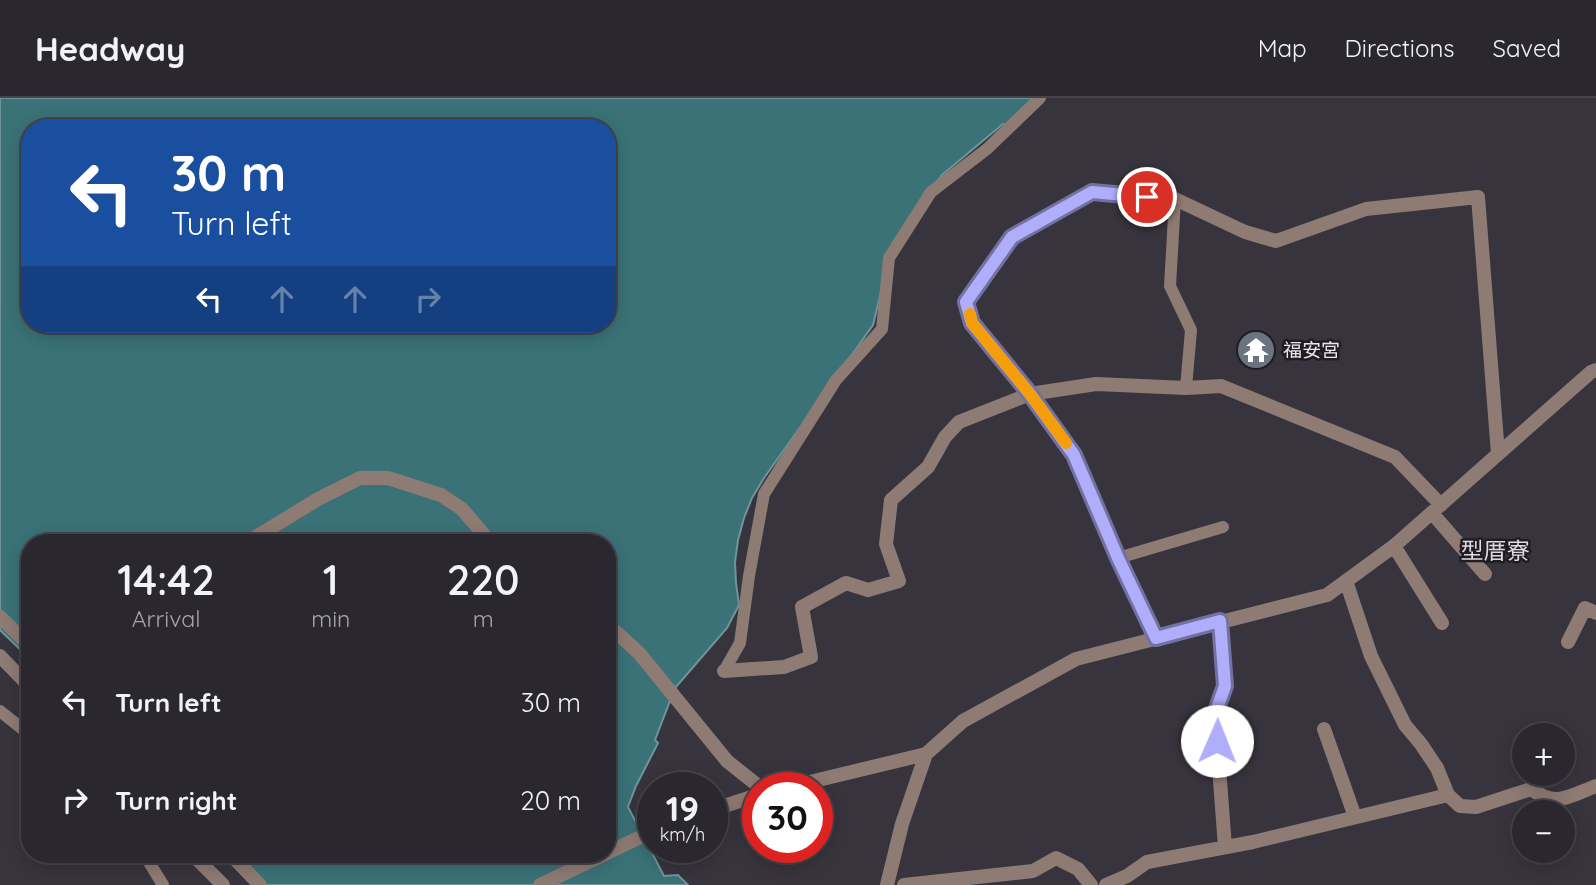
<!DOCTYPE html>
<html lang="en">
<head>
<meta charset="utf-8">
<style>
  :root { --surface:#2a272e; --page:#36333a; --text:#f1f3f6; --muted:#a5a5aa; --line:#46444a }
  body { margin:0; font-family:Quicksand,"Noto Sans TC",sans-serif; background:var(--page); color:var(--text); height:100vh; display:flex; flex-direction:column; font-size:26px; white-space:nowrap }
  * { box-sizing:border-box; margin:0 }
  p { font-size:23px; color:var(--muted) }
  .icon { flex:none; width:38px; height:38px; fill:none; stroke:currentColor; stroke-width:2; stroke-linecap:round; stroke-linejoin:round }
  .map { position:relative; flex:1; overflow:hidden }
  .sheet { position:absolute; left:21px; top:436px; width:595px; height:329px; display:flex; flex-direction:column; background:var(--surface); border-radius:28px; box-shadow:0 4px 18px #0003,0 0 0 2px var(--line) }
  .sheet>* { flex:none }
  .hud { position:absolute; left:21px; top:21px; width:595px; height:214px; border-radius:28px; box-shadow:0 4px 18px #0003,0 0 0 2px var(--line); background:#1a4fa0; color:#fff; overflow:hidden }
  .buttons { position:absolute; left:1512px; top:625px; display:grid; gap:14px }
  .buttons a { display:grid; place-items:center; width:63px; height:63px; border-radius:50%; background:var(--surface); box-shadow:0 4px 18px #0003,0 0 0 2px var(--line); font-size:35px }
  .speed { position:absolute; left:637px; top:674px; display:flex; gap:14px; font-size:35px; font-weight:700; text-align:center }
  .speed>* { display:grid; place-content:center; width:91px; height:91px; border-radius:50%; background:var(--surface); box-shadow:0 4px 18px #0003,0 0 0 2px var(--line); line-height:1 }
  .speed small { font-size:18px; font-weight:400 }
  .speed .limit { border:10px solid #d22; background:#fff; color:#111 }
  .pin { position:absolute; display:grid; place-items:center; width:60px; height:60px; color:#fff; margin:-30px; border:4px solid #fff; border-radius:50%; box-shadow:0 2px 7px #0007 }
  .me { position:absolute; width:77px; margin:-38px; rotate:1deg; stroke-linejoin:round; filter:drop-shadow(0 0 5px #0008) }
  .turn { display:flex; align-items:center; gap:24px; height:147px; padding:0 35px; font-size:32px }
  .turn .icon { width:91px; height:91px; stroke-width:2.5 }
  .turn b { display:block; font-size:49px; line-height:60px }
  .lanes { display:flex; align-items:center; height:66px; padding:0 35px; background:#0003; justify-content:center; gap:35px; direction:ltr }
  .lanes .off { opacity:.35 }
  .eta { display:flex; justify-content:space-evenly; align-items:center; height:119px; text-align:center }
  .eta b { font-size:42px; font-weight:600; line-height:49px }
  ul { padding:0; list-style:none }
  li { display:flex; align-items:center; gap:21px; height:98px; padding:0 35px }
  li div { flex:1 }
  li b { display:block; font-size:26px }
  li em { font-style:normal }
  header { display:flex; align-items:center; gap:42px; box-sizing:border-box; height:98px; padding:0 35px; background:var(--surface); border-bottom:2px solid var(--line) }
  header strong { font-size:33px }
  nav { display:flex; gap:38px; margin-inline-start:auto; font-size:24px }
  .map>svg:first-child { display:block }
  .water { fill:#3a7278; stroke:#6e959b; stroke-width:2; fill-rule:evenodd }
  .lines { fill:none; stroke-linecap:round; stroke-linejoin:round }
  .service { stroke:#8e7b73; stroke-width:12 }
  .minor { stroke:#8e7b73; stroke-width:14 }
  .route-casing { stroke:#7271a2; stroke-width:18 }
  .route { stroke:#b0aefa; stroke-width:12 }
  .slow { stroke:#f59e0b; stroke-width:12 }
  .labels { text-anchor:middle; stroke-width:5; stroke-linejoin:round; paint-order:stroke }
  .poi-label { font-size:19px; fill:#e8e6ec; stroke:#1f1d21; text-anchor:start }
  .quarter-label { font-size:23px; fill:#ddd8e3; stroke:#1f1d21 }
</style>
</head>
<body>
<header>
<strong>Headway</strong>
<nav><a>Map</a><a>Directions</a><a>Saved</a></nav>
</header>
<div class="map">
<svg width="1596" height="787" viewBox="0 0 1596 787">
  <rect width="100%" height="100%" fill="#38343d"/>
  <!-- water -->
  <path class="water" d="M0 0H1035L1006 28 1003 26 942 77 893 144 873 227 764 380 752 400 744 420 738 442 735 464 736 485 739 507 727 530 675 590 655 642 658 645 636 688 628 709 664 778 678 777 688 787H262L230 756H607V444H30V561L0 532ZM30 30H607V226H30Z"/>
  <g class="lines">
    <!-- service -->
    <path class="service" d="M1118 460 1223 429
      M1156 540 1118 460 1074 357 1030 296 972 225 966 204 1012 139 1092 94 1175 101 1170 188 1191 232 1186 290
      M724 573 740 545 749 478 764 396 836 282 882 231 889 160 931 94 987 51 1040 0
      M0 613 30 637
      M144 756 163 787"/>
    <!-- minor -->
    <path class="minor" d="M1175 101 1245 134 1276 143 1366 111 1478 99 1498 356
      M1432 415 1485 476
      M248 444 318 401 360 380H388L441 397 462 411 490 444
      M1394 448 1442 525
      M1346 483 1371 558 1405 627 1421 646 1437 670 1448 697 1460 708 1476 709 1531 691C1557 710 1569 698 1596 688
      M0 519 30 548
      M1220 523 1225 588 1215 616 1225 749
      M607 526 639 555 727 663 761 690
      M1568 544 1585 510 1596 515
      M0 558 30 589
      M724 573 784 569 811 559 802 509 846 485 868 492 899 483 886 446 891 402 928 369 945 339 959 324 1030 296 1096 286 1186 290 1221 288 1395 359 1441 407
      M1324 631 1355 719
      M785 690 926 656 963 623 1076 561 1327 497 1394 448 1591 274 1596 272
      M712 712 758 697
      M607 755 653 733
      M192 756 223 787
      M230 756 260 787
      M540 787 605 756
      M887 787 902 726 926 656
      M904 787 1033 773 1056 760 1078 771 1091 787
      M1106 787 1127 778 1147 764 1253 744 1448 697"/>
  </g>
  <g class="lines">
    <defs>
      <path id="route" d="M1147 99 1092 94 1012 139 966 204 972 225 1030 296 1074 357 1118 460 1156 540 1220 523 1225 588 1215 616 1217 643"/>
    </defs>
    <!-- route casing -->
    <use href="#route" class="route-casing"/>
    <!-- route -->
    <use href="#route" class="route"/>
    <!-- slow -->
    <path class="slow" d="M970 216 972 225 1030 296 1066 345"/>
  </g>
  <!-- icons -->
  <defs>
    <symbol id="temple-disc" viewBox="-11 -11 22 22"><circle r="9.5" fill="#6b7280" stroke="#1f1d21"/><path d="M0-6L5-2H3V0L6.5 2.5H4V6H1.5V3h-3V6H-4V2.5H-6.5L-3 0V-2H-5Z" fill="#fff"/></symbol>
  </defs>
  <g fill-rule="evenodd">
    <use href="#temple-disc" x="1234" y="230" width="44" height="44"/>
  </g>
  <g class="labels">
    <!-- poi labels -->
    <g class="poi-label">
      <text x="1283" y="259">福安宮</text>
    </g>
    <!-- quarter labels -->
    <g class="quarter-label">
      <text x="1495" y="461">型厝寮</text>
    </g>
  </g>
</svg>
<div class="buttons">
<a>+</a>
<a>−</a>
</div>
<div class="speed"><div>19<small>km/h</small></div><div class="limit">30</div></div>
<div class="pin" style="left:1147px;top:99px;background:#d93025"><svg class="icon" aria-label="arrive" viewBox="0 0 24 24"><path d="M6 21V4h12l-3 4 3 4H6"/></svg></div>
<svg class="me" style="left:1217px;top:643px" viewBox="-20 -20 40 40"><circle r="19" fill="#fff"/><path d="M0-13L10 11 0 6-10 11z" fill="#b0aefa"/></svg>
<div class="hud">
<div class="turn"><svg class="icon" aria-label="left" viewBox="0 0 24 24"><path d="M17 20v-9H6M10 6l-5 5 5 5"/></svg><div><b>30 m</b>Turn left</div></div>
<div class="lanes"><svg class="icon" aria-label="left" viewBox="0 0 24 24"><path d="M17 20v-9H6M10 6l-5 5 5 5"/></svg><svg class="icon off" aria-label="ahead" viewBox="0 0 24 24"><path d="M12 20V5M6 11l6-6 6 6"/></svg><svg class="icon off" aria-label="ahead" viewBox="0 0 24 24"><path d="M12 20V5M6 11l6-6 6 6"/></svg><svg class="icon off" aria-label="right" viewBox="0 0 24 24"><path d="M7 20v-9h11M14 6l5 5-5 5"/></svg></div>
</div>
<section class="sheet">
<div class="eta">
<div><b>14:42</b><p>Arrival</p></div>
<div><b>1</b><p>min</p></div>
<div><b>220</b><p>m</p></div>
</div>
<ul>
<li><svg class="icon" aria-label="left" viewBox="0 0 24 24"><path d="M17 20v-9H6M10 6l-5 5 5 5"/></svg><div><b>Turn left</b></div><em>30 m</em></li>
<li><svg class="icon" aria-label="right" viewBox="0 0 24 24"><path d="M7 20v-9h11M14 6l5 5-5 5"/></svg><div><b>Turn right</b></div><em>20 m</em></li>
</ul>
</section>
</div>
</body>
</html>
